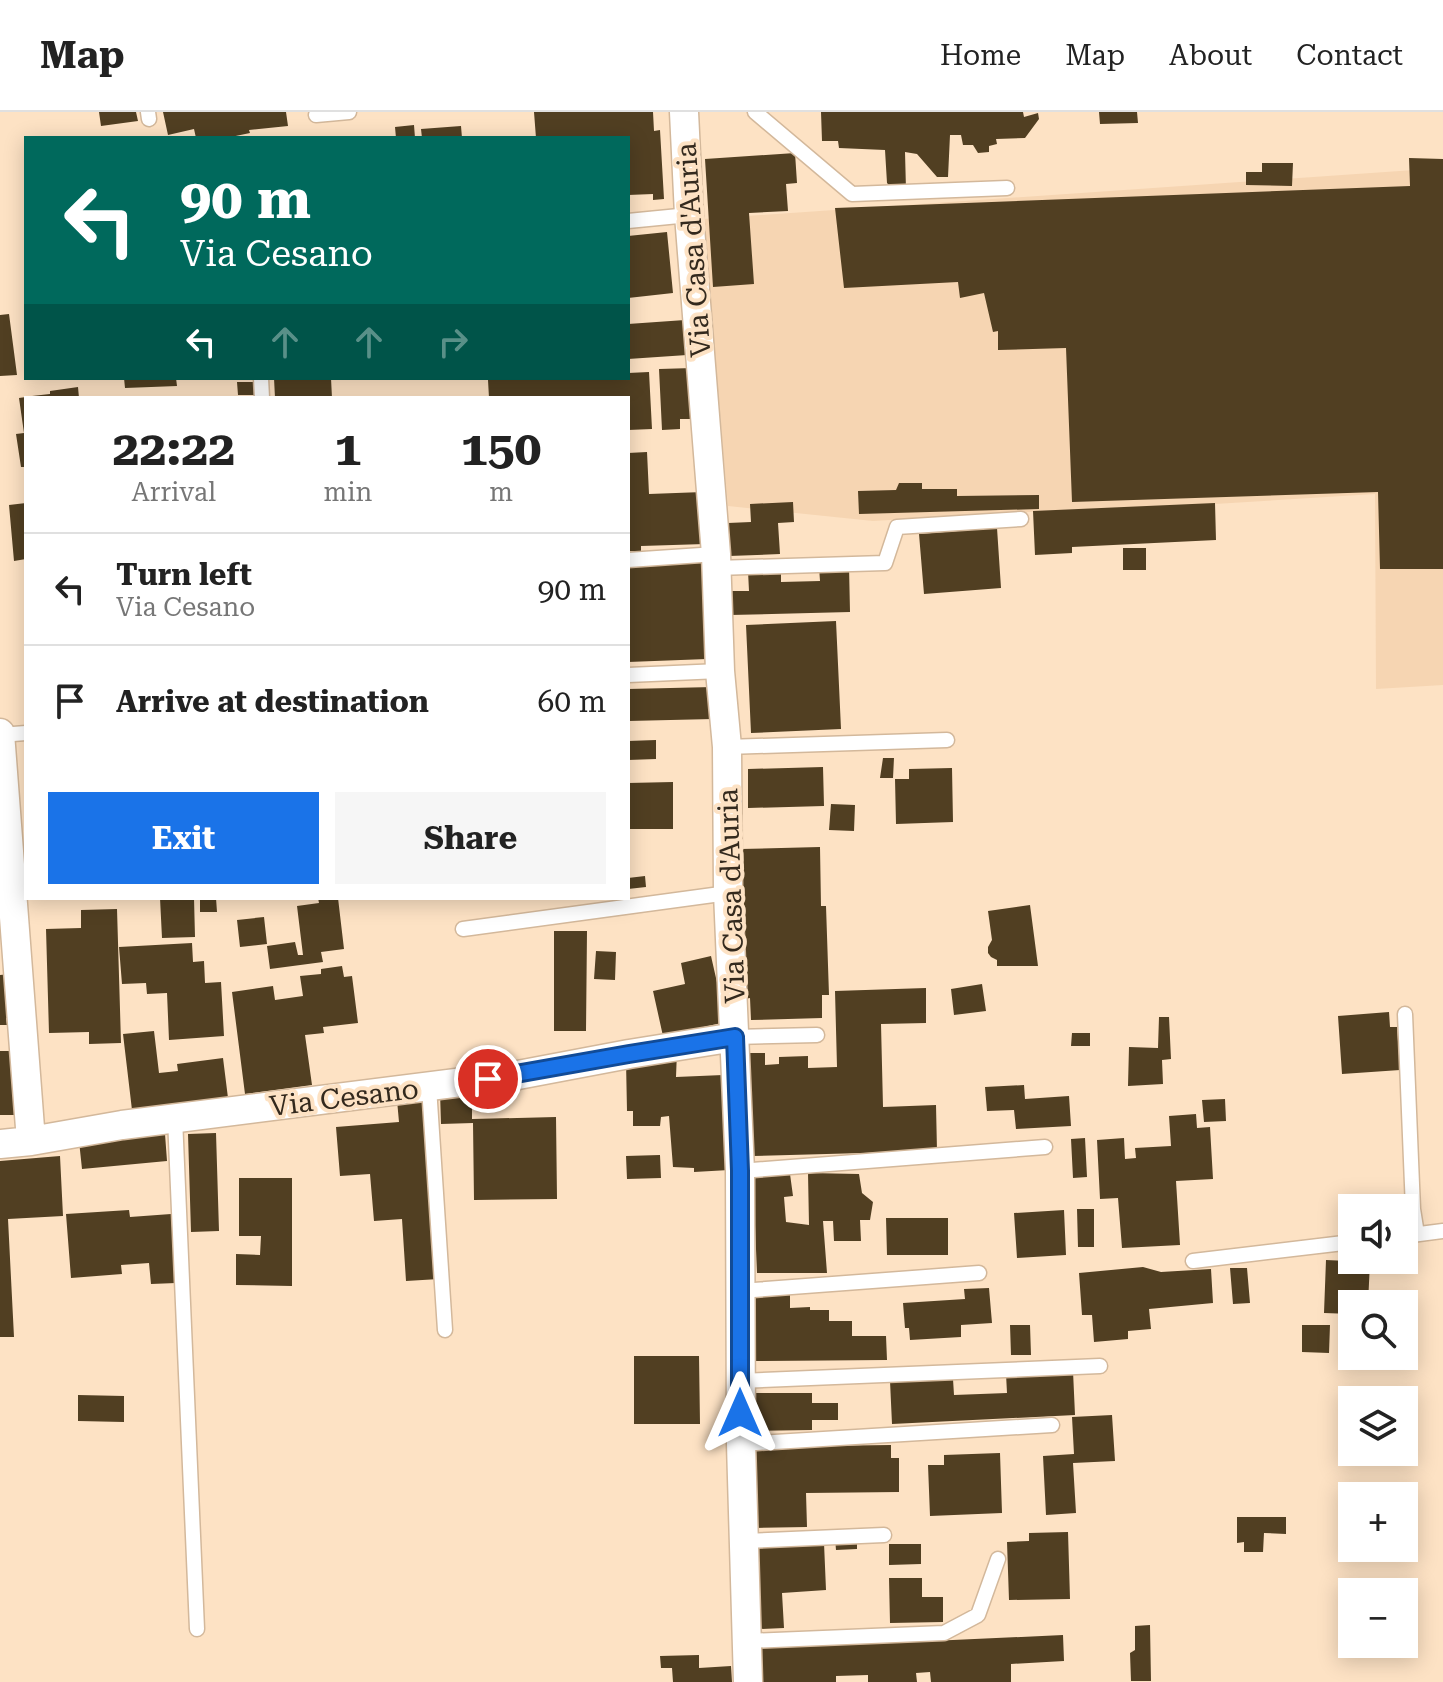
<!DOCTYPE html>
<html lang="en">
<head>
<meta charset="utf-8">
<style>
  :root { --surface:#fff; --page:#f6f6f6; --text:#222; --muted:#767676; --line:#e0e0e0; --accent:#1a73e8 }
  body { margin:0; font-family:"Roboto Serif",serif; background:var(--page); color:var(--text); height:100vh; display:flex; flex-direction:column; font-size:30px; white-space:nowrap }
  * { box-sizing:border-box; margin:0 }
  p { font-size:26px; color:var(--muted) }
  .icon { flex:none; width:44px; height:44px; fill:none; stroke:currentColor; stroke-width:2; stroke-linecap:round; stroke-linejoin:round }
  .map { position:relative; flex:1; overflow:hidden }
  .panel { position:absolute; left:24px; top:284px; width:606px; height:504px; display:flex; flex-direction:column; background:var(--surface); border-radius:0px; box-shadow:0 4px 20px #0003 }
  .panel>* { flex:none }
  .banner { position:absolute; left:24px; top:24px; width:606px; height:244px; border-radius:0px; box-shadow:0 4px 20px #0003; background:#00695c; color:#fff; overflow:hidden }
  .fabs { position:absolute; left:1338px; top:1082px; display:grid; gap:16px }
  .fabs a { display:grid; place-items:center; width:80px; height:80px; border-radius:0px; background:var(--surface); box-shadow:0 4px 20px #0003; font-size:40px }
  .pin { position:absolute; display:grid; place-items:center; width:68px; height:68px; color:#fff; margin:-34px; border:4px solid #fff; border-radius:50%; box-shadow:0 2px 8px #0007 }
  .me { position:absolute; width:88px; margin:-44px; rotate:0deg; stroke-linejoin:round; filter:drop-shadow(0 0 6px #0008) }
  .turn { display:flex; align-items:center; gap:28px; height:168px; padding:0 24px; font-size:36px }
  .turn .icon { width:104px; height:104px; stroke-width:2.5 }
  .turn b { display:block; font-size:56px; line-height:68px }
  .lanes { display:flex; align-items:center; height:76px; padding:0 24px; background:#0003; justify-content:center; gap:40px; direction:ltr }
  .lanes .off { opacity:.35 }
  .eta { display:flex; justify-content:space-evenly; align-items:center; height:136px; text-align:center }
  .eta b { font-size:48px; font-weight:700; line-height:56px }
  .button { display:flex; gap:16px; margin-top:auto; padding:16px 24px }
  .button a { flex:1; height:92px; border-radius:0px; background:var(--accent); color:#fff; font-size:32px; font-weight:700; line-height:92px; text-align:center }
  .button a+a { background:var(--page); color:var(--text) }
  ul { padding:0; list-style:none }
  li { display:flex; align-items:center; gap:24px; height:112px; padding:0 24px; border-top:2px solid var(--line) }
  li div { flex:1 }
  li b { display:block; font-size:30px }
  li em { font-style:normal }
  header { display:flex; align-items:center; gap:48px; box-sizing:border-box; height:112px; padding:0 40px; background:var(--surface); border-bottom:2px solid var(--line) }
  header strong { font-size:38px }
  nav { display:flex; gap:44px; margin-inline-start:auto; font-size:28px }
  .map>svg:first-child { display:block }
  .built { fill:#f6d5b2 }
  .building { fill:#513f22 }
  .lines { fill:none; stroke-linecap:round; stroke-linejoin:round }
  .service-casing { stroke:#d3b89b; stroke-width:17 }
  .minor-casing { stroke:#d3b89b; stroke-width:31 }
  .service { stroke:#fff; stroke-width:14 }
  .minor { stroke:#fff; stroke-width:28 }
  .route-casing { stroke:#114b97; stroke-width:20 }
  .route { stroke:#1a73e8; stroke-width:14 }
  .labels { text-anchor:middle; stroke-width:8; stroke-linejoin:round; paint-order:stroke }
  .street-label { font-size:28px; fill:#33291d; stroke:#fde2c4 }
</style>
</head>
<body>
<header>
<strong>Map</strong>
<nav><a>Home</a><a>Map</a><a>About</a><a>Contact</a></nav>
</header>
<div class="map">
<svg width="1443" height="1570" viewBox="0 0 1443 1570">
  <rect width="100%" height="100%" fill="#fde2c4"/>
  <!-- built -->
  <path class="built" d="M1443 56V573L1376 577 1375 382 1215 392 1063 398 873 409 728 394 703 107Z"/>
  <!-- building -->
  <path class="building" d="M99 0H136L138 9 101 14Z
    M163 0H286L288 14 249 18 250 21 226 26H196L194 17 168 23Z
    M534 0H653L654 19 660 18 664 87 653 88V82L628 83V26H536Z
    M821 0H1023L1024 5 1038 1 1039 7 1025 26 996 27 997 32 989 34V40L978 41 973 33H963L961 23H950L948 65H937L917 42 905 40 906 78 895 79 887 71 885 38 839 36 838 29H822Z
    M1099 0H1137L1138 11 1100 12Z
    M414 13 415 26H396L395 15Z
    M461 14 462 26H422L421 17Z
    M795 41 797 71 786 72 788 99 749 101 754 172 713 175 705 47Z
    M1409 46 1443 47V457H1380L1378 380 1072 390 1066 236 998 238V219L993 220 984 181 960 186 958 170 844 176 835 96 1410 74Z
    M1262 51H1293L1292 74 1246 73V60H1262Z
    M667 120 673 181 628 186V124Z
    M9 202 17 263 0 264V203Z
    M685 208 687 243 628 247V212Z
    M693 256 695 307H680V317L662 318 659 257Z
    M649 260 652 317 628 318V286H489L488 268 628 266V261Z
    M124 266H176L177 274 125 276Z
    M274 266H331L332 286H275Z
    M237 270H255V283H238Z
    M78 275 79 286H32V284L50 282V279Z
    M26 285V355H21L16 322 24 321 19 286Z
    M647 340 649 382 703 380 705 432 641 434V439H628V341Z
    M899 371H922V377H957V384L1039 383V397L859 402 858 379 896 378Z
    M793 390 794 410 778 411 780 442 729 444 728 411 751 410 750 392Z
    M26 391V447L14 449 9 393Z
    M1215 391 1216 428 1072 435V441L1035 443 1033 399Z
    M997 416 1001 476 924 482 919 422Z
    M1123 436H1146V458H1123Z
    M703 450 707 547 628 550V453Z
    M849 454 850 500 730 503 729 479H749L748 459 781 458V470L820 469 819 455Z
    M836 509 841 617 751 621 746 513Z
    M713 575V607L628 609V577Z
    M656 628V647L628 648V629Z
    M883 646H894L893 666H880Z
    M823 655 824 694 748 696V657Z
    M952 656 953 710 896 712 895 667H909V657Z
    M673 670V717H628V671Z
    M831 692 855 693 854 719 829 718Z
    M820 735 821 794H826L829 883H822V906L751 908 750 886 745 887 741 737Z
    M645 764 646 775 628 777V766Z
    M160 786H194L195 825 162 826Z
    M200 786H216L217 800H200Z
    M318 786H338L344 837 321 840 323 850 270 857 267 834 295 830 298 843H303L297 794 319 791Z
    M1030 793 1038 854H997V848L991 845 988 841V835L992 828 988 799Z
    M117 797 121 931 89 932V920L49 921 46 817 81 816V798Z
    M264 805 267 832 240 835 237 808Z
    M554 819H587L586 919H554Z
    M192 831 193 850 204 849 205 871 221 870 224 924 169 928 167 881 147 882 146 871 122 872 119 835Z
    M596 839 616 840 615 868 594 867Z
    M711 844 726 910 663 924 653 879 685 872 681 851Z
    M342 854 344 865 352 864 358 911 323 915 324 921 305 923 312 973 245 982 232 880 273 874 275 888 303 884 300 864 321 862V857Z
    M10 862 12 906H6L7 913H0V863Z
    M982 872 986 899 954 903 951 877Z
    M926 876V911L881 912 883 995 936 993 937 1039 753 1044 749 941H765V953L779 952V945L808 944V956L837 955 835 879Z
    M1389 900 1390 915H1397L1400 958 1342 962 1338 904Z
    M1159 905H1169L1171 947 1162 948 1163 972 1128 974 1129 935 1158 936Z
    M154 919 159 961 178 959 177 952 223 946 228 986 132 998 123 922Z
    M1072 921H1090V934H1071Z
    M0 939H14L16 1003H0Z
    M677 939 676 965 723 963 729 1058 694 1060V1056L673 1055 669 1004 661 1005 660 1014H633V999H627L626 949Z
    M1024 973 1025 987 1069 984 1071 1014 1016 1017 1014 998 987 999 985 975Z
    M440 980H472V1007L556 1005 557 1087 474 1088 473 1011 441 1012Z
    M425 986 439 1167 406 1169 402 1107 374 1109 370 1062 340 1064 336 1015 399 1010 397 988Z
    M1225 987 1226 1009 1204 1010 1202 988Z
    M1196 1002 1197 1016 1210 1015 1213 1067 1176 1069 1180 1133 1122 1136 1118 1086 1100 1087 1097 1028 1124 1026 1125 1047 1136 1046 1135 1036 1171 1034 1169 1004Z
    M216 1021 219 1119 191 1120 188 1022Z
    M165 1022 167 1049 82 1057 79 1029Z
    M1085 1026 1087 1065 1073 1066 1071 1027Z
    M660 1043 661 1066 627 1067 626 1044Z
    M60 1044 63 1104 8 1107 14 1225H0V1049Z
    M808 1061 859 1062 862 1081 873 1090 870 1108H860L861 1129H834L833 1109H823L827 1161H757L753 1065 790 1062 793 1084 784 1085 786 1110 809 1113Z
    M239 1066H292V1174L236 1173V1142L260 1143 261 1124H239Z
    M1077 1097H1094V1135H1078Z
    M129 1098 130 1105 171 1102 176 1171 151 1172 149 1151 121 1153 122 1162 71 1166 66 1102Z
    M1064 1098 1066 1143 1017 1146 1014 1101Z
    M886 1106H948V1143H887Z
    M1326 1148 1370 1150 1368 1192H1352V1202L1324 1201Z
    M1143 1155 1161 1160 1211 1157 1213 1191 1149 1197 1151 1217 1128 1219V1227L1094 1230 1092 1203H1082L1079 1161Z
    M1230 1156H1247L1250 1191 1233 1192Z
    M989 1176 992 1211 961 1213V1225L910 1228 909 1216H905L903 1191 965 1187 964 1177Z
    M754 1182H790V1196L810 1195V1198H829V1209H852V1224H886L887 1248 755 1249Z
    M1010 1213H1030L1031 1243H1011Z
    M1302 1213H1330L1329 1241 1302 1240Z
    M634 1244H699L700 1312H634Z
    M1073 1259 1075 1303 892 1312 890 1269 953 1267 954 1283 1007 1281 1006 1262Z
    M754 1281H812V1291H838V1308H812V1318L754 1319Z
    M78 1283 124 1284V1310L78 1309Z
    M1112 1303 1115 1349 1073 1351 1076 1401 1046 1403 1043 1344 1074 1342 1072 1305Z
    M891 1333V1346H899V1380L806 1381 807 1415 755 1416 753 1335Z
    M1000 1341 1002 1401 930 1404 928 1353H944V1343Z
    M1237 1405H1286V1422L1264 1421 1263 1440H1244V1430L1237 1431Z
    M1068 1420 1070 1487 1009 1488 1007 1430 1029 1429V1421Z
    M857 1425V1437L836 1438 835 1426Z
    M824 1431 826 1478 782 1481 784 1516 760 1517 756 1434Z
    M889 1432H921V1452L889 1453Z
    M889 1466H922V1485H943V1510L890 1511Z
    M1150 1513 1151 1569H1131L1130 1541 1135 1538V1514Z
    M1063 1523 1064 1549 1011 1552V1570H931L930 1560 916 1561 917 1570H868V1563L836 1564V1570H762L760 1532 931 1525V1529Z
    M699 1543V1556L731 1554 732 1570H673L672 1556H661L660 1544Z"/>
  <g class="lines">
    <defs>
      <path id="service" d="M148 0 149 7
        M755 0 852 82 1007 76
        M316 3 349 0
        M628 109 689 103
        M261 266 262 286
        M628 448 716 442
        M716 456 885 451 897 415 1021 407
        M628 563 720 559
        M0 623 26 621
        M727 635 947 628
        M463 817 728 781
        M1405 902 1413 1097 1417 1122
        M735 925 817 923
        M429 975 445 1218
        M175 1006 197 1517
        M740 1059 1045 1035
        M1404 1124 1443 1119
        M1193 1149 1352 1130
        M740 1179 979 1161
        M740 1269 1100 1254
        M741 1332 1052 1313
        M744 1429 884 1423
        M747 1529 944 1521 978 1503 998 1447"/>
      <path id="minor" d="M684 0 689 103 716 442 720 559 727 635 728 781 740 1059 741 1332 748 1570
        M0 621 31 1029
        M0 1032 31 1029 122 1013 518 963 629 942 735 925"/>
    </defs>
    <!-- service casing -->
    <use href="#service" class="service-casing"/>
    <!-- minor casing -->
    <use href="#minor" class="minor-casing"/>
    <!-- service -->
    <use href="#service" class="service"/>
    <!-- minor -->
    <use href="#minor" class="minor"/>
  </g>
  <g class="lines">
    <defs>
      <path id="route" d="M488 967 629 942 735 925 740 1059V1301"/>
    </defs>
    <!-- route casing -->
    <use href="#route" class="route-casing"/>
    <!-- route -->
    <use href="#route" class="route"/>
  </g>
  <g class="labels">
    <!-- street labels -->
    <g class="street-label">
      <text transform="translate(693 138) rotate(-94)" y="10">Via Casa d'Auria</text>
      <text transform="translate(731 784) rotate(-92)" y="10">Via Casa d'Auria</text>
      <text transform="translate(344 985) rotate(-7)" y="10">Via Cesano</text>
    </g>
  </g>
</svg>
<div class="fabs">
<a><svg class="icon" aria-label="sound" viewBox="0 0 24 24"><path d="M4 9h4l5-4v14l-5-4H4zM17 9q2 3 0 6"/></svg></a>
<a><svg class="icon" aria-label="search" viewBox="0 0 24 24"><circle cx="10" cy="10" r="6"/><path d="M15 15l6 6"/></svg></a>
<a><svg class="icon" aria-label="layers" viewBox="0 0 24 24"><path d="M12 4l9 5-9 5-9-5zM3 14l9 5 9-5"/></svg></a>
<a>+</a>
<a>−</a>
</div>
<div class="pin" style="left:488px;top:967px;background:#d93025"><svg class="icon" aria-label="arrive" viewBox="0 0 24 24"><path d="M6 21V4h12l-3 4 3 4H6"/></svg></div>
<svg class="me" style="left:740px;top:1301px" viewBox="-20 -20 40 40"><path d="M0-17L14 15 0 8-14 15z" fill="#1a73e8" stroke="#fff" stroke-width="4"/></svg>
<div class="banner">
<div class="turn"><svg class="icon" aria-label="left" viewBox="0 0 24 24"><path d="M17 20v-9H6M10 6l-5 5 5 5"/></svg><div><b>90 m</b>Via Cesano</div></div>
<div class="lanes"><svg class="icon" aria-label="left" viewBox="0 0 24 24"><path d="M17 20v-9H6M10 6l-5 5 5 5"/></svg><svg class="icon off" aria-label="ahead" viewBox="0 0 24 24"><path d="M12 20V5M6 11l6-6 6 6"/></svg><svg class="icon off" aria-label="ahead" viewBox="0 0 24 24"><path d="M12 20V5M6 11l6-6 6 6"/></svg><svg class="icon off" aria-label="right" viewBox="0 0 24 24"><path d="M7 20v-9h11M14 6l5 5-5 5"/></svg></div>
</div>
<section class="panel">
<div class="eta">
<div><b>22:22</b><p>Arrival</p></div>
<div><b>1</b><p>min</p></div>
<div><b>150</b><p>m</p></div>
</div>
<ul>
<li><svg class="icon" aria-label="left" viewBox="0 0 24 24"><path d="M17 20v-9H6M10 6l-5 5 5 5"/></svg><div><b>Turn left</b><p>Via Cesano</p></div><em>90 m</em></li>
<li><svg class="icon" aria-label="arrive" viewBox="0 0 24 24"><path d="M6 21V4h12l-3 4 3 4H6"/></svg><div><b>Arrive at destination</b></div><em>60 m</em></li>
</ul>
<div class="button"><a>Exit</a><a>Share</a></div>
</section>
</div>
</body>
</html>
